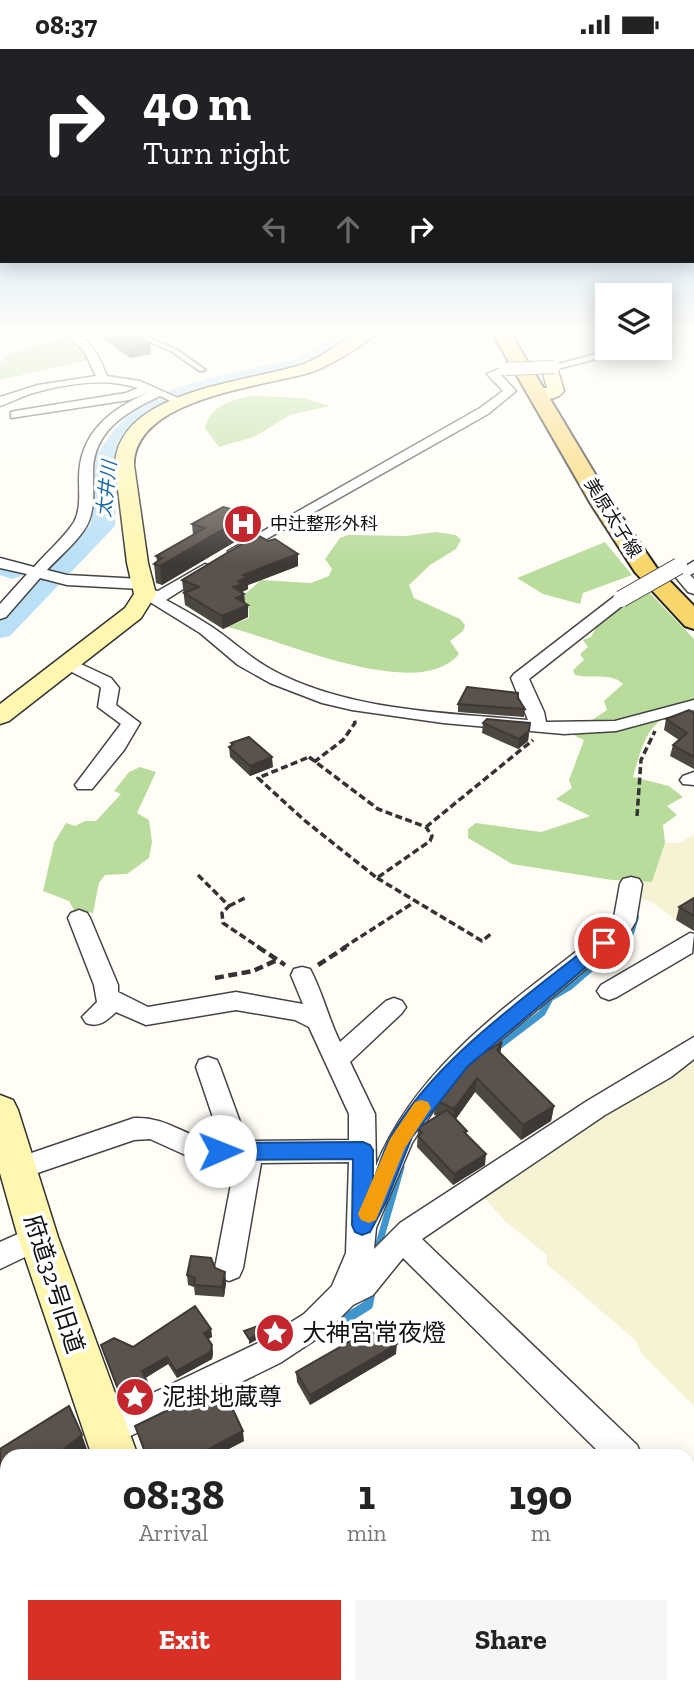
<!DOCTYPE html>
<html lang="en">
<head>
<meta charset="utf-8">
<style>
  :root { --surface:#fff; --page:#f6f6f6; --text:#222; --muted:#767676; --accent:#d93025 }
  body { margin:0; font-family:"Zilla Slab","Noto Sans JP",serif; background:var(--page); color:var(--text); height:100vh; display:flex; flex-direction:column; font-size:26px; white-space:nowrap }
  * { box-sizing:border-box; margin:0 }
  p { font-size:23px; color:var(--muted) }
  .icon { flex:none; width:38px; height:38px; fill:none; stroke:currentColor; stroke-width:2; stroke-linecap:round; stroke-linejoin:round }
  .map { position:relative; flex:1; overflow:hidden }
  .drawer { position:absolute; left:0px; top:1400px; width:695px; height:245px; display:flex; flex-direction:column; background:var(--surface); border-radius:21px 21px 0 0; box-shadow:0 4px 18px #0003 }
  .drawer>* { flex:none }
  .guide { position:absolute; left:0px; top:0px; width:695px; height:214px; box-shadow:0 4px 18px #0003; background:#202124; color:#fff; overflow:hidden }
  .controls { position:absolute; left:595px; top:234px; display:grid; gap:14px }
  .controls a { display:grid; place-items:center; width:77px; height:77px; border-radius:0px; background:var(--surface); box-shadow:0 4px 18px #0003; font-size:35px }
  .pin { position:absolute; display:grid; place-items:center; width:60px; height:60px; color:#fff; margin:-30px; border:4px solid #fff; border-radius:50%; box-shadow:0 2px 7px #0007 }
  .me { position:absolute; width:77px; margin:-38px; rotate:89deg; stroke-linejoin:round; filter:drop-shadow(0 0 5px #0008) }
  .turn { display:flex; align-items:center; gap:24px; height:147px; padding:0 28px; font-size:32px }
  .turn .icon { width:91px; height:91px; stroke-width:2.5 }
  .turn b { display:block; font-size:49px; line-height:60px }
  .lanes { display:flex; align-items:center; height:66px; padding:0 28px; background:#0003; justify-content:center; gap:35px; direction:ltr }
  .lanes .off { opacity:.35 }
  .eta { display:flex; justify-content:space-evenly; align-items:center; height:119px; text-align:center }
  .eta b { font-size:42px; font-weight:800; line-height:49px }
  .action { display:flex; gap:14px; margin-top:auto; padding:14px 28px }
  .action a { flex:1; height:80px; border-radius:0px; background:var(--accent); color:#fff; font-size:28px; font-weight:800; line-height:80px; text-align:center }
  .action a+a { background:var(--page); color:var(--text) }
  .status { display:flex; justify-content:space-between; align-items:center; height:49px; padding:0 35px; background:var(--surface); direction:ltr }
  .status svg { height:19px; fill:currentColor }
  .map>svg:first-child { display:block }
  .farmland { fill:#f6f3d4 }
  .forest { fill:#b9dc9c }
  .pitch { fill:#e6f2cf }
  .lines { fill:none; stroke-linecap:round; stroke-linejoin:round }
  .stream-far2 { stroke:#3f96cf; stroke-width:6 }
  .stream-far1 { stroke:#3f96cf; stroke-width:7 }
  .stream { stroke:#3f96cf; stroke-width:10 }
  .river { fill:#b9e0f7; fill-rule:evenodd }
  .lane-casing { stroke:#444; stroke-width:4 }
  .street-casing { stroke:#444; stroke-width:3 }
  .secondary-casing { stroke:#333; stroke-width:3 }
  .primary-casing { stroke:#222; stroke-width:4 }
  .path-far2 { stroke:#333; stroke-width:3.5; stroke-dasharray:7 3.5; stroke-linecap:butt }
  .path-far1 { stroke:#333; stroke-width:4.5; stroke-dasharray:9 4.5; stroke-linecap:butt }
  .path { stroke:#333; stroke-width:5; stroke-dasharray:10 5; stroke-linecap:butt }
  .lane { fill:#fff; fill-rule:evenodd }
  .street { fill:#fff; fill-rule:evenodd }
  .secondary { fill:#fff6b0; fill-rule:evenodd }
  .primary { fill:#f9d66b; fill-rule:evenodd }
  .street-bridge-far1-casing { stroke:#444; stroke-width:14; stroke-linecap:butt }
  .street-bridge-casing { stroke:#444; stroke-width:18; stroke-linecap:butt }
  .street-bridge-far1 { stroke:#fff; stroke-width:12 }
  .street-bridge { stroke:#fff; stroke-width:16 }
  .wall { fill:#4d4742 }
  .shaded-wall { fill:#3f3936 }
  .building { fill:#5a524d; stroke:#3f3936; stroke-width:2 }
  .route { fill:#1a73e8; stroke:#114b97; stroke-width:2 }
  .slow { fill:#f59e0b }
  .labels { text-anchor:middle; stroke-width:7; stroke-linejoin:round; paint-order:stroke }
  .far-street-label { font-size:18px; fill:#111; stroke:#fff }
  .far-poi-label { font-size:18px; fill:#111; stroke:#fff; text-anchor:start }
  .far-water-label { font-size:19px; font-style:italic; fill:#1768a6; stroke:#fff }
  .near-street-label { font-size:24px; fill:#111; stroke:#fff }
  .near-poi-label { font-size:24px; fill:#111; stroke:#fff; text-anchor:start }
</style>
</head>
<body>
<div class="status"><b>08:37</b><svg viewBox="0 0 49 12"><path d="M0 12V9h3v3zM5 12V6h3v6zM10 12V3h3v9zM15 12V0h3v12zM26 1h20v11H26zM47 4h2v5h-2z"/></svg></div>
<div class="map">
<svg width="694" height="1645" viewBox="0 0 694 1645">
  <rect width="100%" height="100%" fill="#fffdf5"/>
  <!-- farmland -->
  <path class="farmland" d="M694 785V860L676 871 650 852 642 851V833H652L665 794H680Z
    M694 1006V1357L641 1304 636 1292 547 1215V1206L505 1172 480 1144Z"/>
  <!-- forest -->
  <path class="forest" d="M77 288 89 311 0 331V315L6 305C30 301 51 290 77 288Z
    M252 347 303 349 330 357 290 366 254 388 219 398 205 379C210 357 232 350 252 347Z
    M436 483 456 486 461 491 456 500 430 516 409 536 414 549 460 570 465 576 463 582 450 592 459 605C418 655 280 590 227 578L249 569V560L242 553 245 545 261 531 311 534 329 527 332 520 325 510 340 489 348 486 406 487Z
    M605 493 632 526 583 544 580 555 543 545 517 529Z
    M647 541 694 590V651C649 675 647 679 633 728L669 737 683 748 667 757 677 766 663 776 665 794 652 833 612 831 512 815 468 789V780L476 774 541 783 590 767 556 750 572 739 569 731 584 691 575 687 577 681 607 661 604 652 623 635C612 623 590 630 575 626L573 621 584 611 580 605 588 598 583 591 591 588C601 566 628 553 647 541Z
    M140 718 156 723 137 764 149 771 152 793 149 809 127 825 105 826 99 834 93 864 74 861 69 852 43 842 54 794 66 774 75 777 85 772H96L121 745 114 742 129 723Z"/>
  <!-- pitch -->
  <path class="pitch" d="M202 285H304L251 290 226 297Z"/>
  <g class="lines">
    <!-- stream-far2 -->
    <path class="stream-far2" d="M613 899 631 884 636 868"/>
    <!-- stream-far1 -->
    <path class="stream-far1" d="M496 999 542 964 550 949 569 938 615 898
      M377 1202 401 1118"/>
    <!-- stream -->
    <path class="stream" d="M320 1286 368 1256 371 1240"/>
    <!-- river -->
    <path class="river" d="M334 285H354L328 308 309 318 232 335 190 347 156 361 128 389 118 407 115 477 10 587 0 589V566L91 475 96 407 113 382 142 353 176 339 221 326 296 310Z
      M0 510 21 517 25 522 21 527 12 530 0 526Z"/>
    <defs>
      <path id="lane" d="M133 285H140L177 301 205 321 200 322 173 303Z"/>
      <path id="street" d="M63 285C89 283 98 305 107 327L140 332 187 353 181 357 160 347C126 363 93 382 93 423 93 439 95 456 89 472 82 489 60 507 47 521L67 526 141 530 149 535 141 540 67 536 40 529 6 568 0 570V555L27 525 0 519V509L34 518C46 504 64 489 74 473 81 461 79 443 79 430 79 384 110 360 150 343L129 351 11 369V363L15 362 126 344 138 339C105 328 63 335 30 345 20 348 10 354 0 357V348L38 336 96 327 83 300Z
        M666 285H680L660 294V287Z
        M617 299H637L554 321 548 318Z
        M505 317 511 320 501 326 516 342 488 365 240 505 235 506 228 502 480 359 503 342 487 325Z
        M694 512V524L690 526 694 530V545L688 543 673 525Z
        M205 515 210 517 213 520 210 523 166 551C181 559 197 568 212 578 236 594 255 614 282 626 357 662 446 664 528 671L511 629 514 625 615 547H627L629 550 627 553 529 630 544 663 546 673 615 672 694 651V661L616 682 564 685 443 674 352 661 322 654 270 634 238 616 200 584 137 545 145 540 158 542Z
        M70 610 111 629 119 639 116 656 140 674 124 701 92 740H78L75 736 121 675 98 658 101 639 99 637 64 619 61 615Z
        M694 723V736L683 735 680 731 683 727Z
        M631 828 639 830 642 835 636 872 629 884 491 999 441 1050 412 1094 376 1179 374 1200 400 1174 587 1052 694 988V1010L671 1028 605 1066 422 1190 637 1396 642 1407H603L403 1209 373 1246 353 1256 324 1285 280 1314 116 1394 105 1399 94 1394 89 1383 94 1372 258 1294 304 1265 332 1237 346 1204 349 1113 261 1114 243 1219 239 1228 229 1232 219 1228 215 1219 235 1114H203L150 1090 134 1091 17 1131 8 1128 4 1120 8 1112 134 1069C170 1067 188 1092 221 1092L196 1018 199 1011 208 1008 217 1011 220 1018 247 1092 349 1091V1065L309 978 295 971 236 961 146 976 116 963C106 972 99 979 86 974L82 968 97 953 94 936 68 869 71 864 79 861 87 864 90 869 118 936V943L148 958 236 943 303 955 291 926 294 920 302 918 310 920C323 944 328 969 340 993L386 952 394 949 402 952 406 958 402 964 350 1013 375 1065 376 1117C420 1009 526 944 613 874L620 835 623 830Z
        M690 884 694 885 692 904 617 948 609 951 601 948 597 942 601 936Z
        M38 1176 48 1179 52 1188 48 1197 0 1220V1193Z
        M688 1452 694 1455V1493L688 1490Z"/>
      <path id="secondary" d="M356 285H375C366 295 328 317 315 322 267 338 135 347 134 416L148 514 156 545 141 569 9 672 0 675V655L125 559 134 545 127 514 115 416C118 340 251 333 304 315 323 308 338 294 356 285Z
        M549 313 557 318 564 342C556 353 543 350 531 347L529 343 531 339H547L541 318Z
        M0 1046 13 1051 18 1061 58 1188 138 1407H92L18 1188 0 1124Z
        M197 1638H250L253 1645H200Z"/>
      <path id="primary" d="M493 285H511L613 455 656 518 694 557V580L685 577 635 523 591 455Z"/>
    </defs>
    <!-- lane casing -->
    <use href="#lane" class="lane-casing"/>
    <!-- street casing -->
    <use href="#street" class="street-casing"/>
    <!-- secondary casing -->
    <use href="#secondary" class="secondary-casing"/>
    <!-- primary casing -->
    <use href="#primary" class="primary-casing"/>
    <!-- path-far2 -->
    <path class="path-far2" d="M309 708 378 760 426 778 432 787 430 792 377 829 304 771 258 729Z
      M314 713 343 691 355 674 354 670
      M637 767 641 711 655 682
      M426 778 533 691
      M198 826 229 857 222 864 223 874 260 899
      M377 829 482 892 492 884
      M229 857 247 848
      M343 899 413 854"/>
    <!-- path-far1 -->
    <path class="path-far1" d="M258 898 285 916
      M318 916 346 898
      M215 929 253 922 277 911"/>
    <!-- path -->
    <path class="path" d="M0 1488 7 1482"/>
    <!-- lane -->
    <use href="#lane" class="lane"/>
    <!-- street -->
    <use href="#street" class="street"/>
    <!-- secondary -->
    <use href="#secondary" class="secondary"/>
    <!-- primary -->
    <use href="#primary" class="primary"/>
    <defs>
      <path id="street-bridge-far1" d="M505 320 554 318"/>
      <path id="street-bridge" d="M621 550 679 517"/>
    </defs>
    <!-- street-bridge-far1 casing -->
    <use href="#street-bridge-far1" class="street-bridge-far1-casing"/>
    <!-- street-bridge casing -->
    <use href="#street-bridge" class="street-bridge-casing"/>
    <!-- street-bridge-far1 -->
    <use href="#street-bridge-far1" class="street-bridge-far1"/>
    <!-- street-bridge -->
    <use href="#street-bridge" class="street-bridge"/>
  </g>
  <!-- wall -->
  <path class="wall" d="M97 285H137L150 295 151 305 130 309Z
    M242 463 244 482 242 483 243 488 162 536 156 534 154 515 157 512 156 507 193 486 192 475Z
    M298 517 248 536V540L242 543 244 545 245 554 248 556V568L223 580 185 556 182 531Z
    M458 655 525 660 524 668 458 663Z
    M694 664V720L670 707 673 696 679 691 664 681 666 670Z
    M483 674H530L528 692 518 700 482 684Z
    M231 694 273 718 250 727 230 708 229 698 231 697Z
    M694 849V882L676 871 679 858Z
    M501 1005 554 1057 551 1072 521 1091 475 1043 456 1070 467 1082 466 1085 485 1116 453 1136 417 1098 418 1079 437 1067 434 1066 435 1051Z
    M215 1219 225 1223 226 1234 224 1248 195 1246 194 1238 188 1236 187 1226Z
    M211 1280 212 1288 208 1290 212 1296 213 1304 212 1310 177 1329 168 1315 145 1329 150 1343 123 1355 101 1296 133 1298Z
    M396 1305 310 1356 297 1333 296 1323Z
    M135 1377 244 1392 215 1407H145Z"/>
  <!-- shaded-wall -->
  <path class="shaded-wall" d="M150 295 151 305 130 309 129 299Z
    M242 463 244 482 242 483 243 488 162 536 160 517 238 467Z
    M298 505V517L248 536V540L242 543V546L244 545 245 557 248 556V568L223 580 222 567 233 538 243 526Z
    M529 682 528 692 518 700 519 690Z
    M272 708 273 718 250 727V717Z
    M502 993 500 1008 497 1001Z
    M477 1029 475 1043 452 1075 454 1060Z
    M554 1057 551 1072 521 1091 523 1076Z
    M486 1105 485 1116 453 1136 454 1125Z
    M225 1223 226 1234 224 1248 222 1238Z
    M268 1279 269 1284 249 1295V1290Z
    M211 1280 212 1288 205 1292 204 1284Z
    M397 1295 396 1305 310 1356V1346Z
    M212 1296 213 1304 212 1310 177 1329 176 1322Z
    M167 1308 168 1315 144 1330 142 1322Z
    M148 1335 150 1343 123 1355 121 1348Z
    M243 1382 244 1392 215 1407H196Z
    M82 1386 87 1400 78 1407H55Z
    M7 1442V1460L4 1463 5 1465 0 1469V1448Z"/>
  <!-- building -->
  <path class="building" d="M109 285H137L150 295 129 299Z
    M223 458 242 463 238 467 242 469 160 517 154 515 162 509 156 507 205 479 192 475Z
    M257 486 268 492 275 490 298 505 243 526 248 528 238 532 242 535 233 538 244 545 236 549 248 556 222 567 184 544 199 538 182 531Z
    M467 638 518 644V649L525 660 458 655Z
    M689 661 694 664V708L673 696 687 684 666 670Z
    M487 670 530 674 529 682 519 690 483 674Z
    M249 688 272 708 250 717 229 698 233 696 231 694Z
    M694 849V867L679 858Z
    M502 993 497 1001 554 1057 523 1076 477 1029 454 1060 435 1051 469 1012Z
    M447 1061 467 1082 464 1083 486 1105 454 1125 418 1087 422 1084 418 1079Z
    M191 1207 211 1209 215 1219 225 1223 222 1238 194 1236 195 1229 187 1226Z
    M195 1257 211 1280 204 1284 212 1296 210 1303 176 1322 167 1308 142 1322 148 1335 121 1348 101 1296 114 1289 133 1298Z
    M382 1274 397 1295 310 1346 296 1323Z
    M258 1277 268 1279 249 1290 244 1282Z
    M221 1335 243 1382 196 1407H147L135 1377Z
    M69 1357 82 1386 55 1407H7V1442L0 1448V1400Z"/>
  <!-- sky -->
  <linearGradient id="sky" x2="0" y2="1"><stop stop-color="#95c6ee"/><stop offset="0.55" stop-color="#fffefa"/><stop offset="1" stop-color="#fffefa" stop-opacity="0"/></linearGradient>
  <rect width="694" height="515" fill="url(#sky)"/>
  <!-- route -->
  <path class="route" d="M604 888 610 890 612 894 610 898 468 1017 412 1088 386 1153 370 1183 362 1186 355 1183 352 1176 353 1110 220 1111 213 1108 211 1102 213 1097 220 1094 363 1093 370 1096 373 1101V1134C378 1119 383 1103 390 1089 434 1010 529 946 598 890Z"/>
  <!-- slow -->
  <path class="slow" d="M421 1051 428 1053 431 1059 405 1099 376 1171 369 1174 361 1171 358 1165 390 1090 415 1053Z"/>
  <!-- icons -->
  <defs>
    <symbol id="hospital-disc" viewBox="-11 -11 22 22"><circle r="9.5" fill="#c4262e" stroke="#fff"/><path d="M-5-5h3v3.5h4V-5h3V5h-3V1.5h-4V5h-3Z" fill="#fff"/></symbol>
    <symbol id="sight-disc" viewBox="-11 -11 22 22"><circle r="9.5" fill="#c4262e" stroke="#fff"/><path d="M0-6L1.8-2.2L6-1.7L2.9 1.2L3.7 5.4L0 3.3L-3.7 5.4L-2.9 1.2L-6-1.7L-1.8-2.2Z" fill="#fff"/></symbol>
  </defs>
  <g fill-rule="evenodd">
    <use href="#hospital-disc" x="221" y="453" width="44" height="44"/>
    <use href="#sight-disc" x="253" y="1262" width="44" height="44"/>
    <use href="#sight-disc" x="113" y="1326" width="44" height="44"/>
  </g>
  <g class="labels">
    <!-- far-street labels -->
    <g class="far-street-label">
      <text transform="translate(613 469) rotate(58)" y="6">美原太子線</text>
    </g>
    <!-- far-poi labels -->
    <g class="far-poi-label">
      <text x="270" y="481">中辻整形外科</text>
    </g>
    <!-- far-water labels -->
    <g class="far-water-label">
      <text transform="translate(106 440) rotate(-84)" y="7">太井川</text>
    </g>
    <!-- near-street labels -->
    <g class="near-street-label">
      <text transform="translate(54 1235) rotate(72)" y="8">府道32号旧道</text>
    </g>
    <!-- near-poi labels -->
    <g class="near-poi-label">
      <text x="302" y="1292">大神宮常夜燈</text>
      <text x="162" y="1356">泥掛地蔵尊</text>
    </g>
  </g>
</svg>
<div class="controls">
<a><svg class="icon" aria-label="layers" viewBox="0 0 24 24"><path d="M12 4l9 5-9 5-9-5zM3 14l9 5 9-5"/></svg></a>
</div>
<div class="pin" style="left:604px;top:894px;background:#d93025"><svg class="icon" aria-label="arrive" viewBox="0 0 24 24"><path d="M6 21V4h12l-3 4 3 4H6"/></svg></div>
<svg class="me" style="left:220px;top:1102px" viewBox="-20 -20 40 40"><circle r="19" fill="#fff"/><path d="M0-13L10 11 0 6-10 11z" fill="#1a73e8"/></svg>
<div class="guide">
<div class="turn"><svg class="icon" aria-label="right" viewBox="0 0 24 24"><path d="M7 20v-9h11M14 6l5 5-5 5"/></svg><div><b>40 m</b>Turn right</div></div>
<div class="lanes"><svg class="icon off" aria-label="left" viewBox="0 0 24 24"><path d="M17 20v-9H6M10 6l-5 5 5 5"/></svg><svg class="icon off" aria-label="ahead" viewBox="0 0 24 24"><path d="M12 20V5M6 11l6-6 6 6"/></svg><svg class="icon" aria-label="right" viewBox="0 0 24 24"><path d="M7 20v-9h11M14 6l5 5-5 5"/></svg></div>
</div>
<section class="drawer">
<div class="eta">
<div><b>08:38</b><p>Arrival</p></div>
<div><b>1</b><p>min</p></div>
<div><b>190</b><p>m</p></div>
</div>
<div class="action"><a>Exit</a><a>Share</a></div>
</section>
</div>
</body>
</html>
